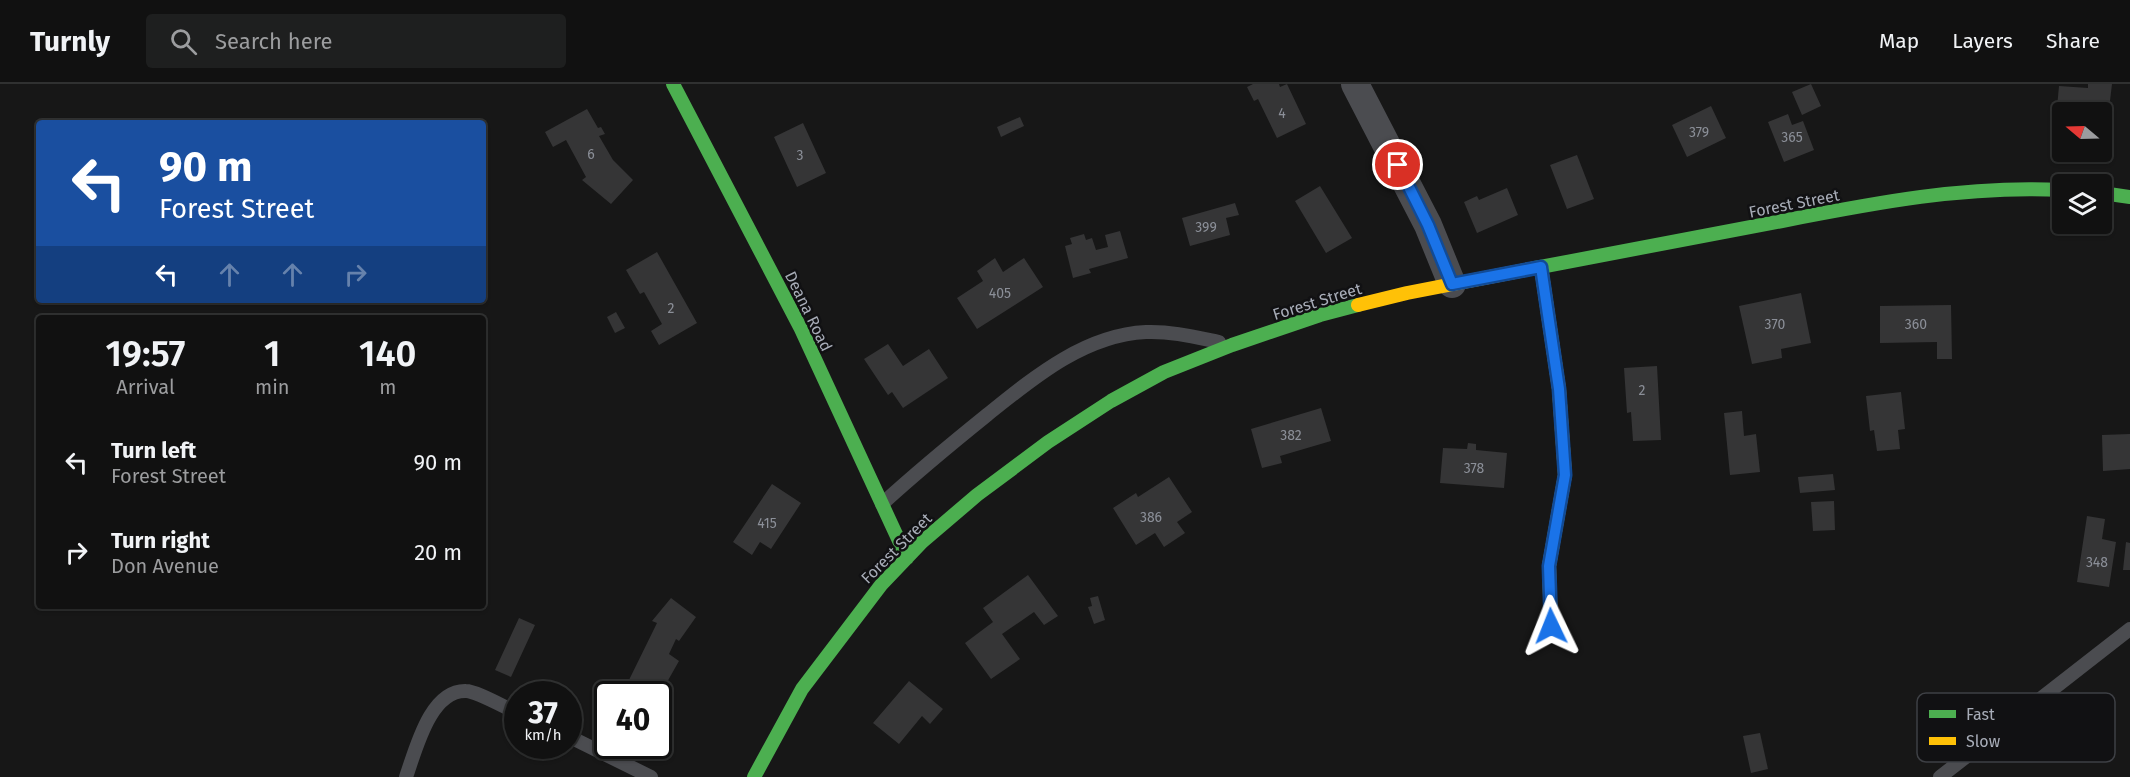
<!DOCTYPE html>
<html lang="en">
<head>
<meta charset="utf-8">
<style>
  :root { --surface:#111; --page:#1e1f1f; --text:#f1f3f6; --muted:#9c9d9f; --line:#303131 }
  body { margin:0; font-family:"Fira Sans",sans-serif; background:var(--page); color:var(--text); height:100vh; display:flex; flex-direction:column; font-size:22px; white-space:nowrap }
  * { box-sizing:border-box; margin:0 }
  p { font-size:20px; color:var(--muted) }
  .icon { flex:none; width:33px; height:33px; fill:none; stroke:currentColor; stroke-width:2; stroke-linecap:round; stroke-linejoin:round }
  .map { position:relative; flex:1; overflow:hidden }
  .details { position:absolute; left:36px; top:231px; width:450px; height:294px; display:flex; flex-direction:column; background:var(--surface); border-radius:6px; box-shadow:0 2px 4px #0004,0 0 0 2px var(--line) }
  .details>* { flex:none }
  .guide { position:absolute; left:36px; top:36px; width:450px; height:183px; border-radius:6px; box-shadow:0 2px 4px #0004,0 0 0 2px var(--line); background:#1a4fa0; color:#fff; overflow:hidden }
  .needle { width:39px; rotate:289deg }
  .buttons { position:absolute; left:2052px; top:18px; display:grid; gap:12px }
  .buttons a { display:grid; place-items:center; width:60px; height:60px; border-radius:6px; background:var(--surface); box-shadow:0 2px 4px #0004,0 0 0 2px var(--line); font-size:30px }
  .speed { position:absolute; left:504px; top:597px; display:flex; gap:12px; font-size:30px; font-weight:700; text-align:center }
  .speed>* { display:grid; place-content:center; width:78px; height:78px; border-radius:50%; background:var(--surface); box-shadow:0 2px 4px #0004,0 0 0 2px var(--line); line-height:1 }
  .speed small { font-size:15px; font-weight:400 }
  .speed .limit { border:3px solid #111; border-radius:9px; background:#fff; color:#111 }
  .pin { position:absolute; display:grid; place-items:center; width:51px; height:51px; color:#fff; margin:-26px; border:3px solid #fff; border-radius:50%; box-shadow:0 2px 6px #0007 }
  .me { position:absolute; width:66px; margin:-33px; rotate:358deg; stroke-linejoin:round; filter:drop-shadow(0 0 4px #0008) }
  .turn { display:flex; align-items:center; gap:21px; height:126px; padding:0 24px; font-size:27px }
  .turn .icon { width:78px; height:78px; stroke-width:2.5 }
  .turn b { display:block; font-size:42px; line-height:51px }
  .lanes { display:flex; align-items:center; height:57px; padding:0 24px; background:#0003; justify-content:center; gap:30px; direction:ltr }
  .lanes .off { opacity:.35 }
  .eta { display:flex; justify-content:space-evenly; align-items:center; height:102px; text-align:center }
  .eta b { font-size:36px; font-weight:600; line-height:42px }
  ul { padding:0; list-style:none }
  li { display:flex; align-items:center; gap:18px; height:90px; padding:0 24px }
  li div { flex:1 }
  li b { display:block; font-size:22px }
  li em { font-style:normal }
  header { display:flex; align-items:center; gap:36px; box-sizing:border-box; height:84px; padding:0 30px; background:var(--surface); border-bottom:2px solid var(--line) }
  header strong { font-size:28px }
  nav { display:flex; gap:33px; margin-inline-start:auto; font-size:21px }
  .search { width:420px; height:54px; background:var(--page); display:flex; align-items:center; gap:15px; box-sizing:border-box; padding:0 21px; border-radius:6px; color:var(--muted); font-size:22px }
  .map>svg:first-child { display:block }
  .building { fill:#353536 }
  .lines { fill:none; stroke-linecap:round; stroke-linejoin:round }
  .lane { stroke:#4b4c50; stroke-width:14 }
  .street { stroke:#4b4c50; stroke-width:28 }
  .fast { stroke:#4caf50; stroke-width:14 }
  .slow { stroke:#ffc107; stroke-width:14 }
  .route-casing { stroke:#114b97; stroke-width:15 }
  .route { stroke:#1a73e8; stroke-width:10 }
  .labels { text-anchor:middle; stroke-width:5; stroke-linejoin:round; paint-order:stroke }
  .number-label { font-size:14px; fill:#8b8f98 }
  .street-label { font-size:16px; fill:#a8adb8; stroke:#111113 }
  .key { fill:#111113; stroke:#3e4045; stroke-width:1.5 }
  .key-label { font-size:16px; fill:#a8adb8 }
</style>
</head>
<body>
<header>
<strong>Turnly</strong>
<div class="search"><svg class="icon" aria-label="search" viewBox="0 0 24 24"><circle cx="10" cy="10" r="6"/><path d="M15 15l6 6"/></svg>Search here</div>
<nav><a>Map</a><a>Layers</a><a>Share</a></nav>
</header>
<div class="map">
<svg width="2130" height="693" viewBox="0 0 2130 693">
  <rect width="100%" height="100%" fill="#171717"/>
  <!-- building -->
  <path class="building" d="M1253 0H1279L1280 3 1287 0 1306 40 1277 54 1258 15 1254 17 1247 3Z
    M1811 0 1821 22 1802 31 1792 8Z
    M2088 0H2112L2110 17 2096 16 2095 28H2062V46L2055 45 2059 2 2088 4Z
    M1711 22 1726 54 1687 73 1672 41Z
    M587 25 598 44 601 43 605 50 599 52 613 76 633 96 611 120 582 96 586 93 566 56 553 63 545 48Z
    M1788 30 1792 41 1803 37 1814 66 1784 78 1768 38Z
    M1020 33 1024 42 1001 53 997 43Z
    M803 39 826 89 797 103 774 53Z
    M1577 71 1594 115 1567 125 1550 81Z
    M1320 102 1352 154 1326 169 1295 117Z
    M1507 104 1518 131 1477 149 1464 118 1477 112 1479 116Z
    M1235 119 1239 131 1226 134 1230 151 1190 162 1182 134Z
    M1120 147 1128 174 1089 185 1091 189 1073 194 1065 162 1072 160 1070 154 1084 150 1086 156 1092 154 1096 166 1108 163 1105 151Z
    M657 168 697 239 659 261 651 247 662 240 644 208 640 210 626 186Z
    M995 174 1003 188 1024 174 1043 203 977 245 957 214 983 197 977 187Z
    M1801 209 1811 259 1781 265 1782 274 1752 280 1739 222Z
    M1951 221 1952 275H1937V258L1880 259V222Z
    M616 228 625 244 615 249 607 233Z
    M888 260 903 282 929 265 948 294 903 324 892 308 888 311 864 275Z
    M1657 282 1661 356 1633 357 1631 328 1627 329 1624 284Z
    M1901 308 1905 345 1898 346 1900 365 1877 367 1874 346 1870 347 1866 312Z
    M1321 324 1331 357 1280 372 1282 379 1262 384 1251 345Z
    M1742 327 1744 352 1756 350 1760 388 1730 391 1724 329Z
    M2130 350V385L2103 387 2102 351Z
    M1468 359 1476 360V366L1507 369 1504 404 1440 399 1443 364 1467 365Z
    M1833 390 1835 406 1800 409 1798 393Z
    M1169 393 1192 428 1177 438 1185 449 1164 463 1155 449 1136 461 1113 424 1136 409 1138 413Z
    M772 400 801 419 771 465 760 458 752 471 733 458Z
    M1834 417 1835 446 1813 447 1811 418Z
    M2087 432 2105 435 2102 455 2116 458 2109 503 2077 498Z
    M2126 458 2130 459V486H2123Z
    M1028 491 1058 532 1044 541 1034 528 1002 550 1020 575 991 595 965 559 993 538 983 524Z
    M1098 512 1105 536 1094 540 1088 523 1092 522 1090 514Z
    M671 514 696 533 679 557 676 555 669 570 679 577 658 614V610H641L643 606 628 598 657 539 652 537Z
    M519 534 535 541 511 593 495 586Z
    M909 597 943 625 930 640 922 632 899 660 873 639Z
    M1760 649 1768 685 1751 689 1743 652Z"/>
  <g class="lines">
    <!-- lane -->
    <path class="lane" d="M882 420C916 389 951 360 987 331 1033 294 1084 251 1146 248 1171 247 1195 253 1219 258
      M568 652 651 693
      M406 693C416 665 430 606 466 607 476 607 506 624 518 629
      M1940 693 2130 545"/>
    <!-- street -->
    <path class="street" d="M1355 0 1428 141 1452 200"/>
    <!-- fast -->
    <path class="fast" d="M673 0 801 245 907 474
      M2102 109 2130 113
      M1535 184C1617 169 1699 153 1782 137 1874 119 1967 101 2062 106
      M754 693 802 605 881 501 922 458 977 411 1048 358 1111 317 1164 288 1232 261 1320 231 1358 221"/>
    <!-- slow -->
    <path class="slow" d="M1541 183 1559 305 1565 391 1549 482 1551 542
      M1358 221 1407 209 1535 184"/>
  </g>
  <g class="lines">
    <defs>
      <path id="route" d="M1398 81 1428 141 1452 200 1541 183 1559 305 1565 391 1549 482 1551 542"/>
    </defs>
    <!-- route casing -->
    <use href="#route" class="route-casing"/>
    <!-- route -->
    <use href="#route" class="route"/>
  </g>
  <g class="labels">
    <!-- number labels -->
    <g class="number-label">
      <text x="1282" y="34">4</text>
      <text x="1699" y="53">379</text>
      <text x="1792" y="58">365</text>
      <text x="591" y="75">6</text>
      <text x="800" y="76">3</text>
      <text x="1206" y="148">399</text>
      <text x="1000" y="214">405</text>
      <text x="671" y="229">2</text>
      <text x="1775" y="245">370</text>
      <text x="1916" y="245">360</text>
      <text x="1642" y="311">2</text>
      <text x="1291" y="356">382</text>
      <text x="1474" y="389">378</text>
      <text x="1151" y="438">386</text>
      <text x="767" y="444">415</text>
      <text x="2097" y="483">348</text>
    </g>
    <!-- street labels -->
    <g class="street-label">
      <text transform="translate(1794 119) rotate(-11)" y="6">Forest Street</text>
      <text transform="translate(1317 217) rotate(-17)" y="6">Forest Street</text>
      <text transform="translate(809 227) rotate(64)" y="6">Deana Road</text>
      <text transform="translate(896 464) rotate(-45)" y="6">Forest Street</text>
    </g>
  </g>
  <!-- legend -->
  <rect x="1917" y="609" width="198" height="69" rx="9" class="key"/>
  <rect x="1929" y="626" width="27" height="8" fill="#4caf50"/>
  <rect x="1929" y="653" width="27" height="8" fill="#ffc107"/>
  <g class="key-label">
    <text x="1966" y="636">Fast</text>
    <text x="1966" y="663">Slow</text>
  </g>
</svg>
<div class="buttons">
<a><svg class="needle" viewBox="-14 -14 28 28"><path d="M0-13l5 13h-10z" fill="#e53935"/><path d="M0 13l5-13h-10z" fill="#9c9d9f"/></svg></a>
<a><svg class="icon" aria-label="layers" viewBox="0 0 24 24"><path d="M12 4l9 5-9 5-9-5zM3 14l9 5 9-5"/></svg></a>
</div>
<div class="speed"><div>37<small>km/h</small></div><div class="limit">40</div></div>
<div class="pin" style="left:1398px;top:81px;background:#d93025"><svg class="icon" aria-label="arrive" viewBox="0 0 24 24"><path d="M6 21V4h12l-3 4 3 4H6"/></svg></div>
<svg class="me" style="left:1551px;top:542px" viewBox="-20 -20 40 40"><path d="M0-17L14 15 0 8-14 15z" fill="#1a73e8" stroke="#fff" stroke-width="4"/></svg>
<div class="guide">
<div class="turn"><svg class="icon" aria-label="left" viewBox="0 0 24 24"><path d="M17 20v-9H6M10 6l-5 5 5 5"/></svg><div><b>90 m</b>Forest Street</div></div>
<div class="lanes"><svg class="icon" aria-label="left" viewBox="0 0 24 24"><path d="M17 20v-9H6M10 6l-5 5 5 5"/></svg><svg class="icon off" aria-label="ahead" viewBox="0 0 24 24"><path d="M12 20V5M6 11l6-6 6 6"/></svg><svg class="icon off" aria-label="ahead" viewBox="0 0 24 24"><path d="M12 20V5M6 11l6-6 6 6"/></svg><svg class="icon off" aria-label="right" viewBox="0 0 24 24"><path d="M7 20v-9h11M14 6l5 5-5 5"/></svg></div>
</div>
<section class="details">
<div class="eta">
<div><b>19:57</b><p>Arrival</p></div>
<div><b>1</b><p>min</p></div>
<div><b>140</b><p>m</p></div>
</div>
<ul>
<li><svg class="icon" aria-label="left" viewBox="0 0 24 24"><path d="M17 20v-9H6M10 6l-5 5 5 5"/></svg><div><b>Turn left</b><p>Forest Street</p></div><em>90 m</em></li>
<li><svg class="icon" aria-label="right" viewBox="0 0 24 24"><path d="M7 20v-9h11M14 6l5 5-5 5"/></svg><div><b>Turn right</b><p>Don Avenue</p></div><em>20 m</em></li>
</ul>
</section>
</div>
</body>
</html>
